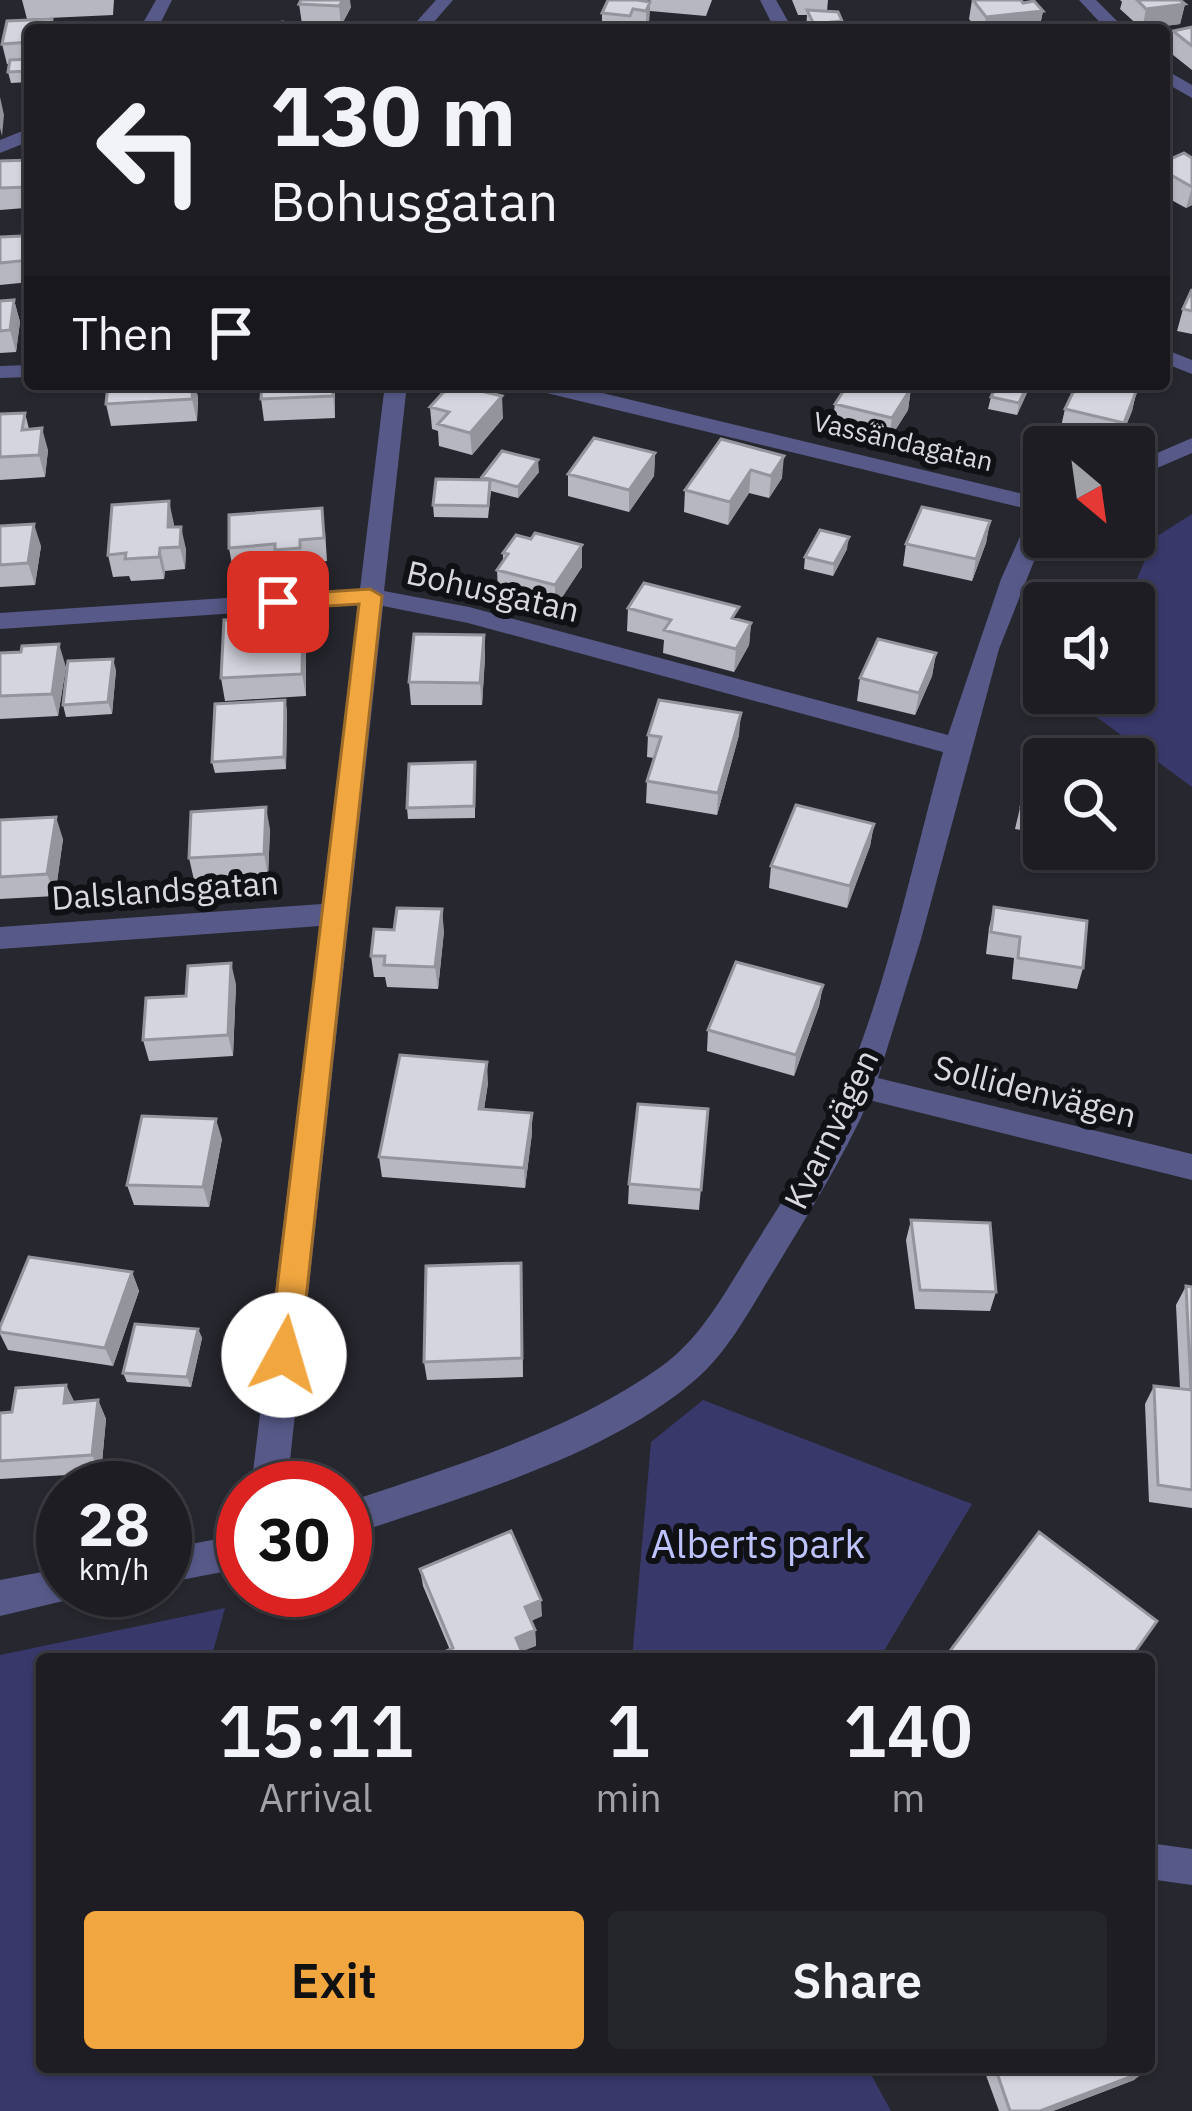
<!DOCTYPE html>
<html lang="en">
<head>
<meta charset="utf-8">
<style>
  :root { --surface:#1d1d23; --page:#25262b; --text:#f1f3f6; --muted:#a0a2a6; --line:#3b3b41; --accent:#f1a63f }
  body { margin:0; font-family:"IBM Plex Sans",sans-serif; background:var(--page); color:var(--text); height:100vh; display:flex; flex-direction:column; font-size:45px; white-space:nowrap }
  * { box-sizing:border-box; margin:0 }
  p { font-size:39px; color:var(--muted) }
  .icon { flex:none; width:66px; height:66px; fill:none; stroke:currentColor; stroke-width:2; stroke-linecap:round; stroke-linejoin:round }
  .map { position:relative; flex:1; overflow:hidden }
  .sheet { position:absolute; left:36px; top:1653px; width:1119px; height:420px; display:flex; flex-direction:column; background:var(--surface); border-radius:12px; box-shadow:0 3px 9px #0004,0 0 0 3px var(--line) }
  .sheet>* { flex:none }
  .guide { position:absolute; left:24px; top:24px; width:1146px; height:366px; border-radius:12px; box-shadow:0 3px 9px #0004,0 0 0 3px var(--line); background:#1d1d23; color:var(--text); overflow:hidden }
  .needle { width:78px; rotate:151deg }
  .controls { position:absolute; left:1023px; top:426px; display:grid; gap:24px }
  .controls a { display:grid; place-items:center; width:132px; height:132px; border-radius:12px; background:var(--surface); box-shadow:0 3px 9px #0004,0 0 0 3px var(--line); font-size:60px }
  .speed { position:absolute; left:36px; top:1461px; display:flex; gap:24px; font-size:60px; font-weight:700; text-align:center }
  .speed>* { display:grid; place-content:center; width:156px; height:156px; border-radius:50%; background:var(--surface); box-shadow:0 3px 9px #0004,0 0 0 3px var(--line); line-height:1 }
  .speed small { font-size:30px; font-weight:400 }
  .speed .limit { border:18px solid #d22; background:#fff; color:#111 }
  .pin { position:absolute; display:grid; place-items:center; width:102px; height:102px; color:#fff; margin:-51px; border-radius:24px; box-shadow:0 6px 18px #0006 }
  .me { position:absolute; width:132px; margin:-66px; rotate:6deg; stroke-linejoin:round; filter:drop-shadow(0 0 9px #0008) }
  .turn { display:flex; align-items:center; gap:42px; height:252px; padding:0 48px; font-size:54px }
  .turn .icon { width:156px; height:156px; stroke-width:2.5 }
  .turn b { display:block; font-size:84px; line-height:102px }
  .then { display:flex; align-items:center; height:114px; padding:0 48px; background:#0003; gap:24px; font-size:45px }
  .eta { display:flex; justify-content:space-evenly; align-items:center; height:204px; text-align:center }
  .eta b { font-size:72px; font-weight:600; line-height:84px }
  .action { display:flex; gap:24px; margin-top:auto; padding:24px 48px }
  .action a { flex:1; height:138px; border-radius:12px; background:var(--accent); color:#111; font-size:48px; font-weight:600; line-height:138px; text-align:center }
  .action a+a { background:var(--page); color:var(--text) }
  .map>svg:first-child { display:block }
  .green { fill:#38386a }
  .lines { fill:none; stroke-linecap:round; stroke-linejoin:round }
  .lane { fill:#575a88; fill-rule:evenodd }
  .street { fill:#575a88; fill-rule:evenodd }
  .wall { fill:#b6b7c0 }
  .shaded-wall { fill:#94959c }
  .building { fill:#d4d5df; stroke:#94959c; stroke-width:3 }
  .route { fill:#f1a63f; stroke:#9d6c29; stroke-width:3 }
  .labels { text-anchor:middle; stroke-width:12; stroke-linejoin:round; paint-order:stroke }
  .far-street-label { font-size:27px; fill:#d8d8de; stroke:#101114 }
  .street-label { font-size:33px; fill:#d8d8de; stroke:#101114 }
  .near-park-label { font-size:39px; fill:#bec3fd; stroke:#101114 }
</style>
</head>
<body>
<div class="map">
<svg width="1192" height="2111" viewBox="0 0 1192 2111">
  <rect width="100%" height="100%" fill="#27272f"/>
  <!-- green -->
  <path class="green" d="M1192 514V787L1083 707 1089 693H1134V603H1127L1154 538Z
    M703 1400 972 1504 879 1659H632L651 1442Z
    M225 1608 211 1659H42V2067H867L891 2111H0V1655Z"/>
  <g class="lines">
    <!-- lane -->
    <path class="lane" d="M1149 1843 1192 1849V1885L1149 1879Z"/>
    <!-- street -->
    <path class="street" d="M156 0H172L157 30H139Z
      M436 0H453L427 30H409Z
      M760 0H776L793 30H775Z
      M1079 0H1096L1126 30H1107Z
      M1164 69 1192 85V98L1164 82Z
      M30 128V141L0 153V140Z
      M1164 349 1192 360V374L1164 363Z
      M30 365V377L0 378V366Z
      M385 384H407L384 591 469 607 948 735 1001 579 1032 510 530 389 527 384H565L1044 499V536L999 649 921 939 878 1078 1192 1154V1180L869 1100C843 1159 808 1214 775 1269 751 1307 730 1350 695 1380 605 1458 457 1498 345 1537V1503C453 1466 568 1433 662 1366 702 1337 725 1292 751 1251 781 1202 815 1154 838 1101 887 990 911 868 943 752L468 623 383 606 287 1488H251L320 926 0 949V927L322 904 358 605 0 629V613L360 589Z
      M1192 438V453L1134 478V463Z
      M243 1534V1568L165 1583V1549Z
      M63 1568V1590H80L76 1598 0 1616V1580Z"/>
  </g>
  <!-- wall -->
  <path class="wall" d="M22 0H114L113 15 27 19Z
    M608 0H639L650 2 649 23 646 30H602V13Z
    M650 0H712L706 16 650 11Z
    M792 0H828L827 11 842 21V30H806L807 15H798Z
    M972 0 1023 3 1043 11 1039 30H978L969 19Z
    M1120 0H1180L1185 4 1180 24 1142 29 1120 9 1122 2Z
    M299 4 351 7 341 26 302 24Z
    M1192 27V70L1168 51 1173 31Z
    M30 30V82L11 83 8 72 10 64H7L2 44Z
    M1192 158V205L1186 208 1164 196V162Z
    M30 160V282L0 285V237L22 236 25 208 0 210V161Z
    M1192 289V334L1177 331 1183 309Z
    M14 300 20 322 16 352 0 353V301Z
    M108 384H195L198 398 197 421 111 426 106 404Z
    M262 384H335V418L264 421 261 399Z
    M997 384H1030L1017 415 988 409 991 397Z
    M911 388 908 410 889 440 832 426 835 404Z
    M1137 389 1132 411 1118 445 1060 431 1065 409Z
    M430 407 503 418 472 455 439 446 438 431 432 429Z
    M25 413 29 429 48 450 45 477 0 480V414Z
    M721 439 782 478 769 498 749 493 728 525 684 512 685 490Z
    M655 453 654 476 629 512 568 496V474Z
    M539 472 518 498 491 491 488 518 434 517 433 505 482 480V477Z
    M990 521 986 543 972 581 903 566 906 544Z
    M174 524 173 527 186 549 185 569 165 571 164 579 131 581 129 576 113 577 108 555Z
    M0 526 41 546 35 585 0 587Z
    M325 531 327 561 304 563V570L279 572 278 566 233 570 229 548Z
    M531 539 582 545V567L555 608 498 592 497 570 503 560V553Z
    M847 549 833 576 804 569 805 557Z
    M628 608 738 620 751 623 749 645 734 672 663 653 664 640 627 631Z
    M484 635 485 657 482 705H411L409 682Z
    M306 638V696L225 701 221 678Z
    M0 653 66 667 58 716 0 719Z
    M936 653 932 676 915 715 857 701 860 678Z
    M116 670 112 714 66 717 63 705Z
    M285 700 287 711 286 769 215 773 212 762Z
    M648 735H739L717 815 646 803 647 781 654 758 647 757Z
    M475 762V818L408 819 407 808Z
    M1030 765 1044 768V833L1015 829Z
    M0 820 63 839 55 896 0 899Z
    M874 824 870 846 847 908 769 888 771 866Z
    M270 829 268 876 194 880 189 858Z
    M994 907 1083 968 1077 989 1012 979 1014 958 986 954 989 928Z
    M444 931 438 989 387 987 385 977H374L371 956Z
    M236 984 233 1056 149 1061 143 1040 186 996Z
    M823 985 819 1006 794 1076 707 1051 708 1030Z
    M488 1083 484 1109 532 1133 525 1188 382 1177 379 1157Z
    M708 1109 699 1210 628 1204 629 1184Z
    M222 1139 209 1207 134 1205 127 1185Z
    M911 1220 996 1292 990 1311 915 1309 906 1240Z
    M132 1272 139 1291 113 1366 8 1350 0 1334V1327Z
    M522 1282 523 1377 427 1380 424 1362Z
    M1186 1286 1192 1287V1508L1149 1502 1145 1404 1154 1386 1180 1389 1176 1305Z
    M198 1329 202 1338 191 1387 127 1382 123 1373Z
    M66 1385 74 1402 98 1400 106 1419 101 1473 0 1479V1413L12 1412Z
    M420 1569 542 1616 531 1621 535 1630 536 1646 450 1650 423 1586Z
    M983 2067H1144L1134 2080 1053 2111H999Z"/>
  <!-- shaded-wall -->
  <path class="shaded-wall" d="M343 0H350L351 7 341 26 339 6Z
    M650 2 649 23 646 30V11Z
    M1185 4 1180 24 1142 29 1146 9Z
    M1043 11 1039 30H984L986 17Z
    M0 97 4 115 2 136 0 128Z
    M1170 128 1165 149H1164V130Z
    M1192 187V205L1186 208Z
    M14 300 20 322 16 352 10 330Z
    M193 384H195L198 398 197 421 192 399Z
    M333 384H335V418L333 396Z
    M1028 384H1030L1029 389 1017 415 1019 403Z
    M911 388 908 410 889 440 892 418Z
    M1137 389 1132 411 1118 445 1124 423Z
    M502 396 503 418 472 455 470 433Z
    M42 428 48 450 45 477 39 455Z
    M655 453 654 476 629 512V490Z
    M784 456 782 478 769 498 771 476Z
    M538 460 539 472 518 498V487Z
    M751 470 749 493 728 525 730 502Z
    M169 501 174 524 173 550 168 527Z
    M990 521 986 543 972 581 976 559Z
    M34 524 41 546 35 585 28 563Z
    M181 527 186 549 185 569 180 547Z
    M849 537 847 549 833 576 834 564Z
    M582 545V567L555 608V585Z
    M160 548 165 571 164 579 159 557Z
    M303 615 306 638V696L302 674Z
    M751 623 749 645 734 672 736 649Z
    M484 635 485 657 482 705 480 683Z
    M59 644 66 667 58 716 52 694Z
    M936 653 932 676 915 715 919 693Z
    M113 659 116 670 112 714 108 702Z
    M285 700 287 711 286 769 284 757Z
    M741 713 739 735 717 815 718 793Z
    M266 807 270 829 268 876 264 854Z
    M56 817 63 839 55 896 47 874Z
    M874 824 870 846 847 908 850 886Z
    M442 909 444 931 438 989 435 967Z
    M231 963 236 984 233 1056 228 1035Z
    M823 985 819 1006 794 1076 796 1055Z
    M487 1062 488 1083 481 1129 479 1109Z
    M532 1113V1133L525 1188 524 1168Z
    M216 1119 222 1139 209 1207 203 1187Z
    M132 1272 139 1291 113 1366 105 1348Z
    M198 1329 202 1338 191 1387 187 1377Z
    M66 1385 75 1403H64Z
    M98 1400 106 1419 101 1473 92 1455Z
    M541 1600 542 1616 526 1623 525 1607Z
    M535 1630 536 1646 518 1653 516 1638Z
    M1146 2071 1134 2080 1053 2111H1040Z"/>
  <!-- building -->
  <path class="building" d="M301 0H343L339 6 299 4Z
    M608 0H637L650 2 646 11 633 9 630 16 602 13Z
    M973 0H1021L1023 3 1034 1 1043 11 986 17Z
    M1137 0H1180L1185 4 1146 9Z
    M807 10 838 12 842 21 831 22 834 27H815Z
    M52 19 51 26H62L61 30H30V42L2 44 7 21Z
    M282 22 315 27 312 30H274Z
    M1192 27V46L1173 31Z
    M30 59V71L8 72 10 60Z
    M1184 153 1192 158V187L1164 171V162Z
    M30 160V187L0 188V161Z
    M30 207V260L0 263V237L22 236 25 208Z
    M1192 289V311L1183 309Z
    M14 300 10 330 0 331V301Z
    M108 384H193L192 399 106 404Z
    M262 384H333V396L261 399Z
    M451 384 502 396 470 433 438 424 449 412 430 407Z
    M848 384H897L911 388 892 418 835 404Z
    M997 384H1028L1019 403 991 397Z
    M1077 384H1112L1137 389 1124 423 1065 409Z
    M25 413 22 430 42 428 39 455 0 457V414Z
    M594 438 655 453 629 490 568 474Z
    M721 439 784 456 771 476 751 470 730 502 685 490Z
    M502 451 538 460 518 487 482 477Z
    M436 479 490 480 488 506 433 505Z
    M169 501 168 527H181L180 547 160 548 159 557 125 559 126 553 108 555 112 505Z
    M922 507 990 521 976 559 906 544Z
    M322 508 324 538 300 540V548L275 550V544L229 548V515Z
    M34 524 28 563 0 565V526Z
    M820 530 849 537 834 564 805 557Z
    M535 533 582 545 555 585 497 570 508 554 503 553 516 535 531 539Z
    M644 583 739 607 732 618 751 623 736 649 664 630 671 620 628 608Z
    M303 615 302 674 221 678 224 620Z
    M414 634 484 635 480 683 409 682Z
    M878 639 936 653 919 693 860 678Z
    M59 644 52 694 0 696V653L21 652 22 646Z
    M113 659 108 702 63 705 68 661Z
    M285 700 284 757 212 762 215 704Z
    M659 700 741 713 718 793 647 781 661 737 648 735Z
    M475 762 474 806 407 808 409 764Z
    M1030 765 1044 768V811L1021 807Z
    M796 805 874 824 850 886 771 866Z
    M266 807 264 854 189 858 191 812Z
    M56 817 47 874 0 877V820Z
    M994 907 1087 921 1083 968 1018 958 1020 937 991 932Z
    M397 908 442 909 435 967 384 965 385 956H371L374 929 394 930Z
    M736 962 823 985 796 1055 708 1030Z
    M231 963 228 1035 143 1040 146 998 186 996 188 966Z
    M400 1055 487 1062 479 1109 532 1113 524 1168 379 1157Z
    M638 1104 708 1109 701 1190 629 1184Z
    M142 1116 216 1119 203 1187 127 1185Z
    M911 1220 990 1223 996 1292 920 1290Z
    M29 1257 132 1272 105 1348 0 1332V1327Z
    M521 1263 522 1358 424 1362 426 1266Z
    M1186 1286 1192 1287V1490L1158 1485 1154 1386 1191 1390Z
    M135 1324 198 1329 187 1377 123 1373Z
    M66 1385 64 1403 98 1400 92 1455 0 1461V1413L12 1412 16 1388Z
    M511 1531 541 1600 525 1607 535 1630 516 1638 525 1659H428L453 1648 420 1569Z
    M1039 1532 1157 1621 1130 1659H944Z
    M995 2067H1144L1146 2071 1040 2111H1010Z"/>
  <!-- route -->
  <path class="route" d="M370 589 382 596 300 1355 295 1365 284 1369 274 1365 269 1355 359 604 278 609 267 602 278 595Z"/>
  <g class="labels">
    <!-- far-street labels -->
    <g class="far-street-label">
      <text transform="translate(903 442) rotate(13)" y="9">Vassändagatan</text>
    </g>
    <!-- street labels -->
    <g class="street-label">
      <text transform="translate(493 591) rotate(13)" y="12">Bohusgatan</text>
      <text transform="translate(165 890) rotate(-4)" y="12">Dalslandsgatan</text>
      <text transform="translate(1035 1091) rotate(14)" y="12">Sollidenvägen</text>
      <text transform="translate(831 1129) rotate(-64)" y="12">Kvarnvägen</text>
    </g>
    <!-- near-park labels -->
    <g class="near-park-label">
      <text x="758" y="1558">Alberts park</text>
    </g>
  </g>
</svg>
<div class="controls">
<a><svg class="needle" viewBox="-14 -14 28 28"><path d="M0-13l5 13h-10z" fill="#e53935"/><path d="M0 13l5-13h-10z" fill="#a0a2a6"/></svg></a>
<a><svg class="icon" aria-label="sound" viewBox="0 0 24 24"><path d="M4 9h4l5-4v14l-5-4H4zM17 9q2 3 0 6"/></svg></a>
<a><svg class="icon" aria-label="search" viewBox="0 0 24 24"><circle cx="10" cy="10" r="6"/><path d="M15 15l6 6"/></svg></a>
</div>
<div class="speed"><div>28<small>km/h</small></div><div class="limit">30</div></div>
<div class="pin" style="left:278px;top:602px;background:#d93025"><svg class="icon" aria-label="arrive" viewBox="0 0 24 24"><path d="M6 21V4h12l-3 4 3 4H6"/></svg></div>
<svg class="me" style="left:284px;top:1355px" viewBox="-20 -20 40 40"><circle r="19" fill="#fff"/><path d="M0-13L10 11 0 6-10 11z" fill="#f1a63f"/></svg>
<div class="guide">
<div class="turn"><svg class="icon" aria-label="left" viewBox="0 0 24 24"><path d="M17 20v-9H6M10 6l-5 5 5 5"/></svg><div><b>130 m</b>Bohusgatan</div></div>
<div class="then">Then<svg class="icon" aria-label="arrive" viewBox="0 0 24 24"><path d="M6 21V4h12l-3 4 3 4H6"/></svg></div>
</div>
<section class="sheet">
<div class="eta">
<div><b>15:11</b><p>Arrival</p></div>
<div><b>1</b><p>min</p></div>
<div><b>140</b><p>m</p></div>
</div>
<div class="action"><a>Exit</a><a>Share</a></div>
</section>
</div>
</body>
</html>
